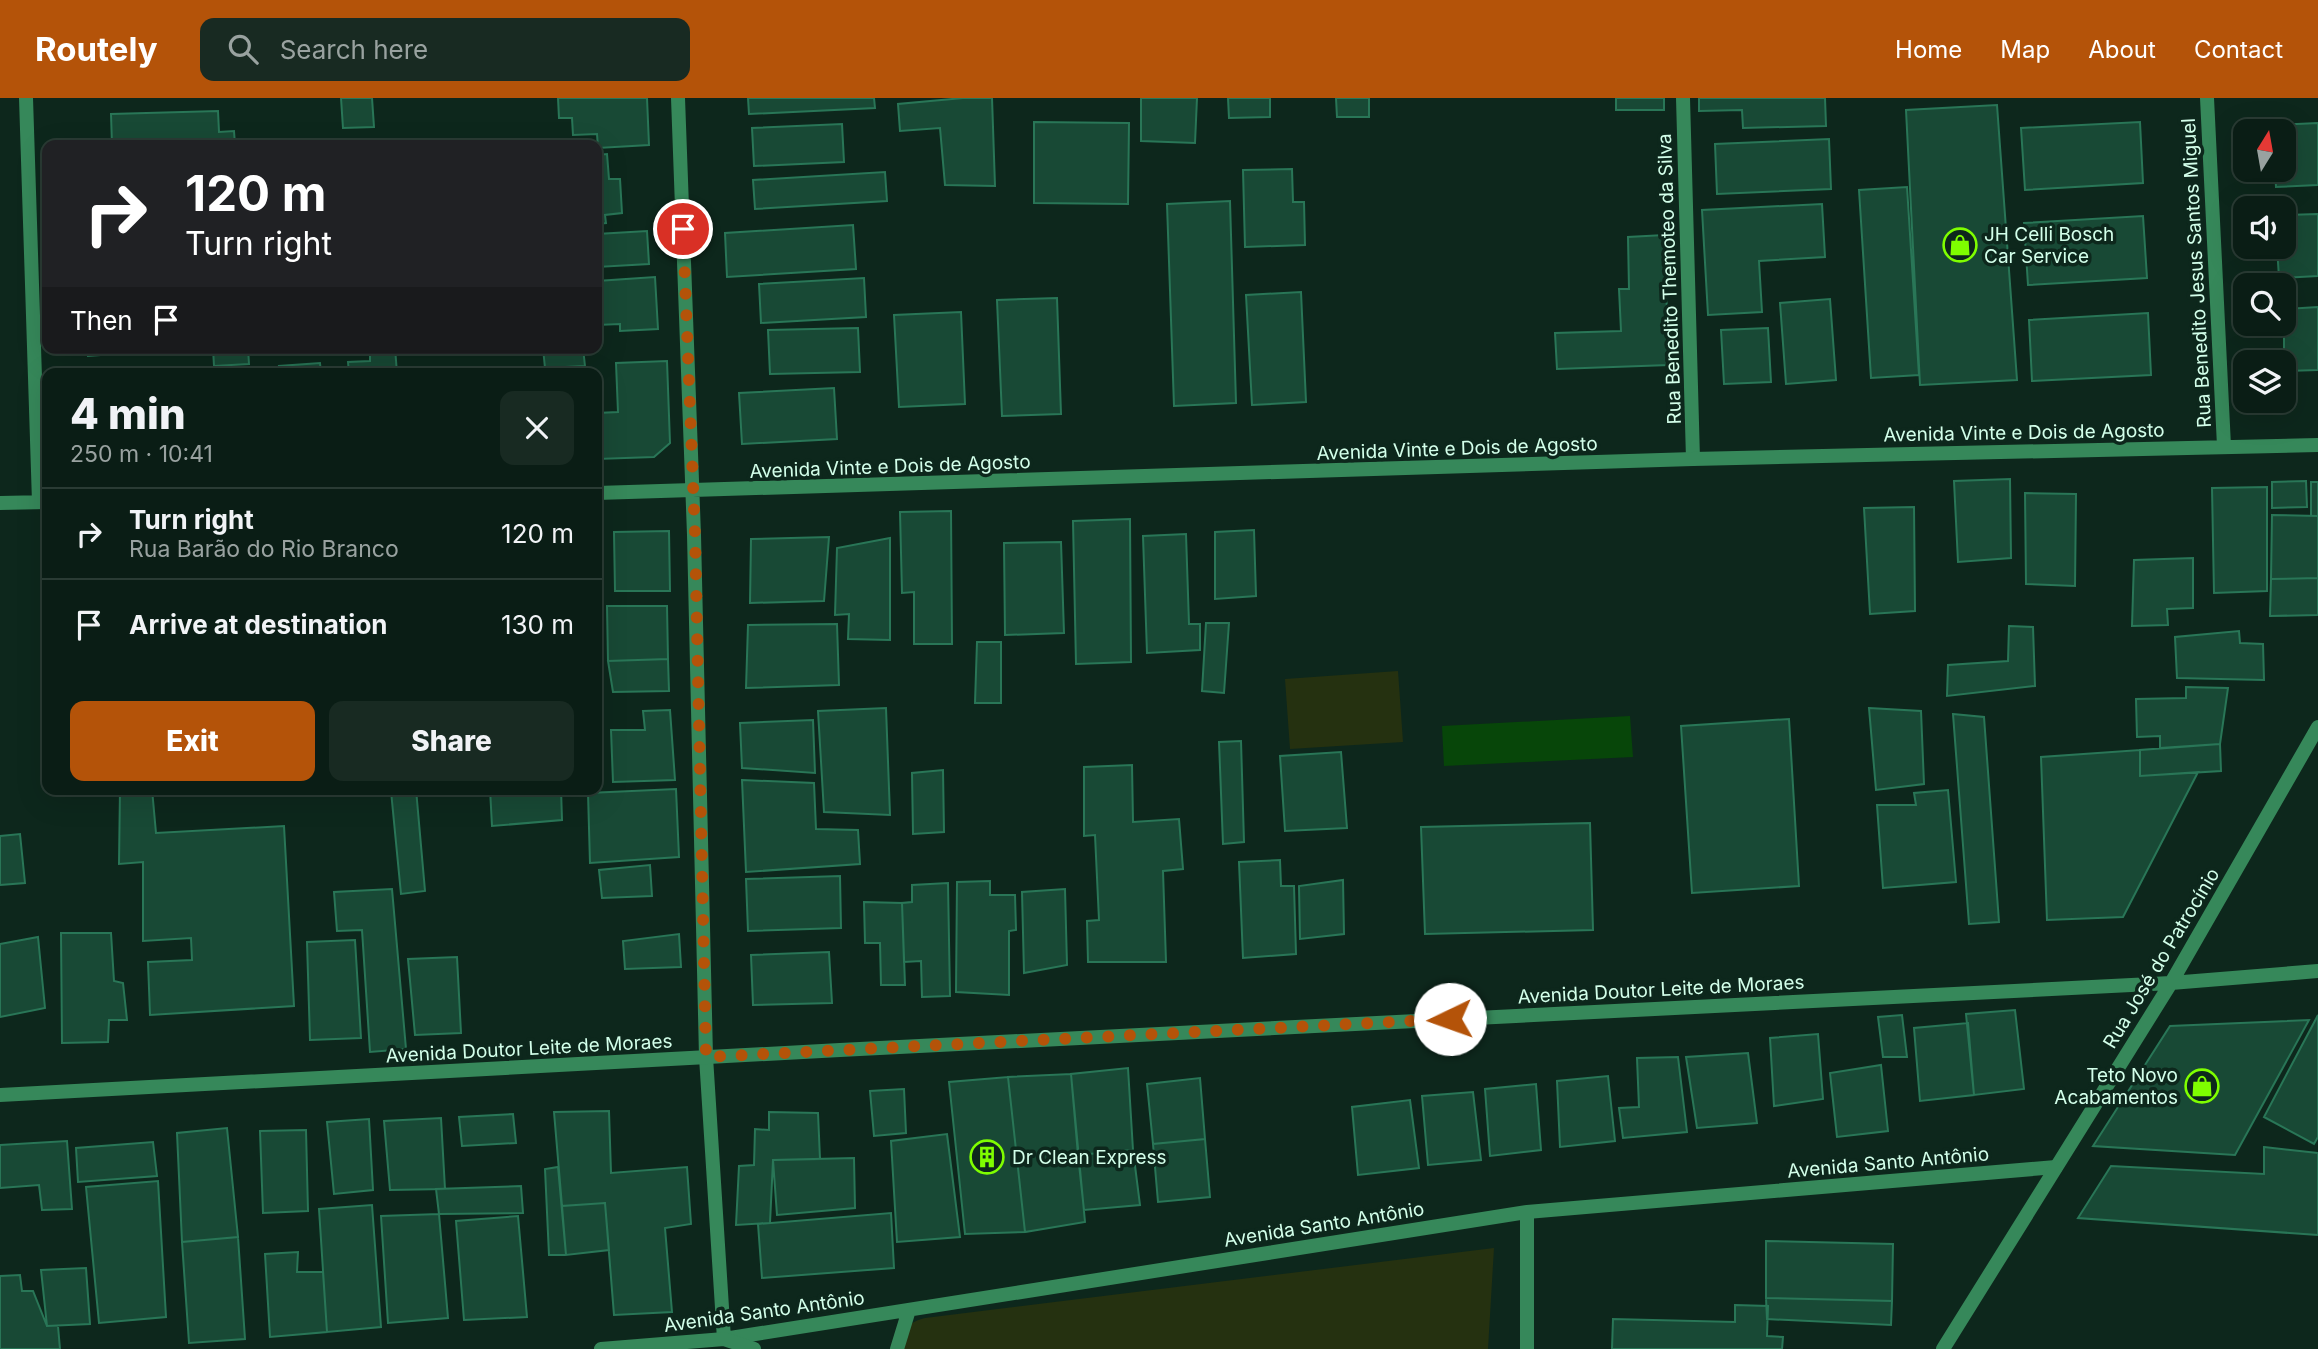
<!DOCTYPE html>
<html lang="en">
<head>
<meta charset="utf-8">
<style>
  :root { --surface:#0a1d15; --page:#182a22; --text:#f1f3f6; --muted:#99a2a0; --line:#2a3b34; --accent:#b45309 }
  body { margin:0; font-family:Inter,sans-serif; background:var(--page); color:var(--text); height:100vh; display:flex; flex-direction:column; font-size:26px; white-space:nowrap }
  * { box-sizing:border-box; margin:0 }
  p { font-size:23px; color:var(--muted) }
  .icon { flex:none; width:38px; height:38px; fill:none; stroke:currentColor; stroke-width:2; stroke-linecap:round; stroke-linejoin:round }
  .map { position:relative; flex:1; overflow:hidden }
  .details { position:absolute; left:42px; top:270px; width:560px; height:427px; display:flex; flex-direction:column; background:var(--surface); border-radius:14px; box-shadow:0 7px 28px #0002,0 0 0 2px var(--line) }
  .details>* { flex:none }
  .hud { position:absolute; left:42px; top:42px; width:560px; height:214px; border-radius:14px; box-shadow:0 7px 28px #0002,0 0 0 2px var(--line); background:#202124; color:#fff; overflow:hidden }
  .needle { width:46px; rotate:11deg }
  .buttons { position:absolute; left:2233px; top:21px; display:grid; gap:14px }
  .buttons a { display:grid; place-items:center; width:63px; height:63px; border-radius:14px; background:var(--surface); box-shadow:0 7px 28px #0002,0 0 0 2px var(--line); font-size:35px }
  .pin { position:absolute; display:grid; place-items:center; width:60px; height:60px; color:#fff; margin:-30px; border:4px solid #fff; border-radius:50%; box-shadow:0 2px 7px #0007 }
  .me { position:absolute; width:77px; margin:-38px; rotate:267deg; stroke-linejoin:round; filter:drop-shadow(0 0 5px #0008) }
  .turn { display:flex; align-items:center; gap:24px; height:147px; padding:0 28px; font-size:32px }
  .turn .icon { width:91px; height:91px; stroke-width:2.5 }
  .turn b { display:block; font-size:49px; line-height:60px }
  .then { display:flex; align-items:center; height:66px; padding:0 28px; background:#0003; gap:14px; font-size:26px }
  .round { display:grid; place-items:center; flex:none; width:74px; height:74px; border-radius:14px; background:var(--page) }
  .overview { display:flex; align-items:center; justify-content:space-between; height:119px; padding:0 28px }
  h1 { font-size:42px; font-weight:800; line-height:52px }
  .action { display:flex; gap:14px; margin-top:auto; padding:14px 28px }
  .action a { flex:1; height:80px; border-radius:14px; background:var(--accent); color:#fff; font-size:28px; font-weight:800; line-height:80px; text-align:center }
  .action a+a { background:var(--page); color:var(--text) }
  ul { padding:0; list-style:none }
  li { display:flex; align-items:center; gap:21px; height:91px; padding:0 28px; border-top:2px solid var(--line) }
  li div { flex:1 }
  li b { display:block; font-size:26px }
  li em { font-style:normal }
  header { display:flex; align-items:center; gap:42px; box-sizing:border-box; height:98px; padding:0 35px; background:var(--accent); color:#fff }
  header strong { font-size:33px }
  nav { display:flex; gap:38px; margin-inline-start:auto; font-size:24px }
  .search { width:490px; height:63px; background:var(--page); display:flex; align-items:center; gap:18px; box-sizing:border-box; padding:0 24px; border-radius:14px; color:var(--muted); font-size:26px }
  .map>svg:first-child { display:block }
  .green { fill:#253110 }
  .water { fill:#074609 }
  .building { fill:#184935; stroke:#297657; stroke-width:2 }
  .lines { fill:none; stroke-linecap:round; stroke-linejoin:round }
  .service { stroke:#36885a; stroke-width:14 }
  .minor { stroke:#36885a; stroke-width:14 }
  .tertiary { stroke:#36885a; stroke-width:14 }
  .route { stroke:#b45309; stroke-width:12; stroke-dasharray:0 21.6 }
  .labels { text-anchor:middle; stroke-width:7; stroke-linejoin:round; paint-order:stroke }
  .poi-label { font-size:19px; fill:#d3ffea; stroke:#0d271c; text-anchor:start }
  .street-label { font-size:19px; fill:#d3ffea; stroke:#0d271c }
</style>
</head>
<body>
<header>
<strong>Routely</strong>
<div class="search"><svg class="icon" aria-label="search" viewBox="0 0 24 24"><circle cx="10" cy="10" r="6"/><path d="M15 15l6 6"/></svg>Search here</div>
<nav><a>Home</a><a>Map</a><a>About</a><a>Contact</a></nav>
</header>
<div class="map">
<svg width="2318" height="1251" viewBox="0 0 2318 1251">
  <rect width="100%" height="100%" fill="#0d271c"/>
  <!-- green -->
  <path class="green" d="M1398 573 1403 644 1290 651 1285 581Z
    M1494 1150 1488 1251H900C905 1233 905 1225 925 1220Z"/>
  <!-- water -->
  <path class="water" d="M1630 618 1633 659 1444 668 1442 628Z"/>
  <!-- building -->
  <path class="building" d="M341 0H372L374 29 343 30Z
    M558 0H647L649 47 598 50 597 36 573 37 572 20H559Z
    M748 0H874L875 10 749 16Z
    M963 0H992L995 88 945 87 940 30 900 33 898 6Z
    M1141 0H1197L1195 45 1141 43Z
    M1228 0H1270V19L1229 20Z
    M1336 0H1369V19H1337Z
    M1616 0H1664V12H1616Z
    M1699 0H1825L1826 28 1743 30 1742 12 1699 13Z
    M1997 7 2017 282 1920 287 1906 12Z
    M218 13 219 34 234 33 235 47H112L111 16Z
    M1034 24 1129 25 1128 106 1034 105Z
    M2140 24 2143 85 2025 92 2021 30Z
    M2318 25V87L2276 89 2275 72H2284V33H2273V27Z
    M842 26 844 64 754 68 752 30Z
    M1829 41 1831 91 1717 96 1715 46Z
    M607 56 609 81H620L622 115 605 117 606 125 597 126V57Z
    M1292 71 1293 104H1304L1305 147 1245 149 1243 72Z
    M885 74 887 103 755 111 753 82Z
    M1907 89 1919 277 1871 280 1859 92Z
    M1230 103 1236 305 1174 308 1167 106Z
    M1822 106 1825 159 1759 163 1762 214 1708 217 1702 112Z
    M2318 116V178L2279 180 2277 149H2284V117Z
    M2143 118 2147 180 2028 187 2024 125Z
    M853 127 856 171 727 179 725 135Z
    M647 133 649 166 597 169V136Z
    M1664 137 1669 267 1557 271 1555 235 1621 233 1619 191H1629L1628 139Z
    M655 179 658 231 620 233V226L597 227V183Z
    M864 180 866 219 761 225 759 186Z
    M1301 194 1306 304 1252 307 1246 197Z
    M1057 200 1061 316 1002 318 997 202Z
    M1830 201 1836 282 1786 286 1780 205Z
    M2318 209V272L2284 273V211Z
    M961 214 965 306 899 309 894 217Z
    M2148 215 2151 277 2032 283 2029 222Z
    M858 230 860 274 770 276 768 232Z
    M1768 230 1771 284 1724 286 1721 232Z
    M87 250H183V251L88 258Z
    M213 250H248L249 266 214 268Z
    M370 250H395L397 275H349L348 264 370 263Z
    M543 250H583L585 268 545 270Z
    M667 263 670 345 654 359 597 361V315L618 314 616 265Z
    M320 265 321 275H280L279 268Z
    M155 271V275H103Z
    M834 290 837 341 742 346 739 295Z
    M2010 381 2011 460 1958 464 1954 383Z
    M2306 383 2307 409 2272 410V384Z
    M2311 384H2318V418H2311Z
    M2267 389V493L2214 495 2212 390Z
    M2025 395 2076 396 2075 488 2026 486Z
    M1914 409 1915 513 1870 516 1864 410Z
    M951 413 952 546H914V494L902 495 900 414Z
    M2272 417 2318 418V480L2271 481Z
    M1130 421 1131 564 1076 566 1073 423Z
    M1254 432 1256 498 1215 501V434Z
    M669 433 670 493H615L614 434Z
    M1186 436 1189 526H1200V552L1147 555 1143 438Z
    M829 439 824 503 750 505 751 441Z
    M890 440V542L848 541 849 516 835 517 837 450Z
    M1061 444 1064 535 1005 537 1004 445Z
    M2193 460V510L2167 511 2168 527 2132 528 2134 462Z
    M2318 480V517L2270 518 2271 481Z
    M597 484 601 592H597Z
    M607 508H667L668 561 608 563Z
    M1206 525H1229L1224 595 1202 593Z
    M837 526 839 587 746 590 748 527Z
    M2009 528 2033 529 2035 588 1947 598 1948 567 2008 563Z
    M2239 533 2240 545 2263 546 2264 582 2177 580 2175 539Z
    M977 544H1001V605H975Z
    M668 561 669 593 613 594 608 563Z
    M2186 589 2228 590 2220 646 2160 650V638L2137 639 2136 601 2186 600Z
    M886 610 890 717 824 714 818 613Z
    M1869 610 1921 613 1924 686 1876 692Z
    M670 612 675 682 613 684 611 632H645L643 613Z
    M1953 616 1984 619 1999 824 1969 826Z
    M1789 621 1799 788 1692 795 1681 628Z
    M813 622 815 675 742 670 740 625Z
    M1241 643 1244 744 1223 746 1219 644Z
    M2220 646 2221 673 2140 678V652Z
    M2140 652V678L2198 674 2123 819 2047 822 2041 659Z
    M1341 654 1347 730 1285 733 1280 658Z
    M1132 667 1133 724 1179 721 1183 771 1163 773 1166 864H1088L1087 823 1099 822 1095 737 1084 738V669Z
    M943 672 944 734 913 736 912 675Z
    M742 682 814 685 816 731 858 732 860 766 746 774Z
    M120 691H152L156 735 284 728 294 908 150 917 148 864 192 862 191 840 143 843V764L119 766Z
    M416 691 425 793 401 796 391 693Z
    M490 691H561L562 722 492 728Z
    M676 691 679 759 590 765 588 695Z
    M1948 692 1956 784 1883 790 1877 707H1916L1914 695Z
    M1590 725 1593 832 1425 836 1421 729Z
    M20 736 25 785 0 787V738Z
    M1280 762 1281 788H1294L1296 856 1243 860 1239 764Z
    M650 767 652 798 602 800 599 772Z
    M840 778 841 830 748 833 746 781Z
    M1343 782 1344 836 1300 841 1299 788Z
    M990 783V797H1015L1016 832 1009 833V897L956 894 957 784Z
    M948 785 950 898 922 899 921 863 904 864 902 805 912 804V787Z
    M392 791 406 951 370 954 362 832 337 833 334 794Z
    M1065 791 1067 867 1024 875 1022 794Z
    M864 804 902 805 905 887H881L880 845H865Z
    M61 835H111L114 883 123 885 127 922H109L108 944 62 945Z
    M679 836 681 869 625 871 623 843Z
    M38 839 45 910 0 919V846Z
    M355 842 361 940 310 942 307 844Z
    M829 854 832 905 753 907 751 857Z
    M457 859 461 935 415 937 408 861Z
    M2015 912 2024 991 1974 997 1966 916Z
    M1902 917 1907 959H1883L1878 919Z
    M2318 917V1039L2314 1046 2264 1019Z
    M2309 922 2235 1057 2093 1048 2170 928Z
    M1968 925 1974 997 1920 1003 1914 930Z
    M1818 936 1823 1001 1774 1008 1770 940Z
    M1748 955 1757 1025 1697 1030 1686 959Z
    M1678 959 1687 1034 1623 1040 1619 1010 1639 1009 1637 960Z
    M1881 967 1888 1033 1837 1039 1830 975Z
    M1128 970 1133 1052 1078 1057 1071 976Z
    M1071 976 1085 1124 1025 1134 1008 979Z
    M1608 978 1615 1043 1560 1049 1557 983Z
    M1008 979 1025 1134 965 1136 949 984Z
    M1200 980 1205 1041 1153 1046 1147 986Z
    M1536 986 1541 1052 1490 1058 1485 991Z
    M904 991 906 1035 874 1038 870 993Z
    M1473 994 1481 1062 1428 1067 1422 998Z
    M1410 1002 1419 1070 1358 1077 1352 1009Z
    M609 1013 611 1075 687 1069 691 1126 665 1130 672 1214 614 1217 605 1105 562 1108 554 1014Z
    M769 1014 818 1015 820 1061 773 1062 770 1125 736 1127 739 1068 754 1067 755 1031 769 1032Z
    M513 1016 516 1045 462 1048 459 1019Z
    M441 1020 445 1091 390 1092 384 1023Z
    M369 1021 373 1092 334 1096 327 1024Z
    M227 1030 238 1139 182 1144 177 1035Z
    M306 1032 308 1113 263 1115 260 1033Z
    M947 1036 960 1139 897 1144 891 1043Z
    M1205 1041 1210 1099 1158 1104 1153 1046Z
    M67 1043 72 1111 42 1112 39 1087 0 1090V1047Z
    M153 1044 157 1078 78 1084 76 1050Z
    M2264 1049 2318 1055V1137L2078 1120 2111 1068 2264 1076Z
    M1133 1052 1140 1107 1084 1112 1078 1057Z
    M854 1060 855 1110 777 1117 773 1062Z
    M558 1069 566 1157H549L545 1071Z
    M158 1083 166 1219 99 1225 86 1089Z
    M521 1088 523 1115 439 1116 436 1091Z
    M605 1105 609 1152 566 1157 562 1108Z
    M372 1107 381 1229 327 1234 319 1111Z
    M891 1115 894 1170 762 1180 758 1126Z
    M439 1116 448 1220 388 1225 381 1118Z
    M518 1118 527 1219 464 1222 456 1123Z
    M238 1139 245 1241 189 1245 182 1144Z
    M1766 1143 1893 1146 1892 1203 1766 1200Z
    M298 1154 297 1174H323L327 1234 270 1239 265 1156Z
    M86 1170 90 1226 47 1228 41 1172Z
    M20 1177 22 1193H33L47 1228H58L60 1251H0V1178Z
    M1766 1200 1892 1203 1891 1227 1767 1221Z
    M1735 1207 1768 1208 1767 1238 1783 1239 1782 1251H1612L1613 1221 1735 1224Z"/>
  <g class="lines">
    <!-- service -->
    <path class="service" d="M1683 0 1693 361"/>
    <!-- minor -->
    <path class="minor" d="M26 0 39 404
      M678 0 694 437 706 959 724 1241 1527 1114 2056 1069
      M2207 0 2224 348
      M597 395 1693 361 2318 347
      M0 405 47 404
      M897 1251 909 1212
      M1527 1251V1114"/>
    <!-- tertiary -->
    <path class="tertiary" d="M0 997 840 952 2171 885 2318 873
      M601 1251 724 1241 754 1251
      M1943 1251 2171 885 2318 629"/>
  </g>
  <g class="lines">
    <!-- route -->
    <path class="route" d="M683 131 695 437 706 959 1450 921"/>
  </g>
  <!-- icons -->
  <defs>
    <symbol id="shop-ring" viewBox="-11 -11 22 22"><circle r="9.5" fill="#0d271c" stroke="#7ffe00" stroke-width="1.5"/><path d="M-5-2.5h2.3a2.7 3.5 0 0 1 5.4 0H5L5.5 6h-11ZM-1.5-2.5h3a1.5 2.3 0 0 0-3 0Z" fill="#7ffe00"/></symbol>
    <symbol id="building-ring" viewBox="-11 -11 22 22"><circle r="9.5" fill="#0d271c" stroke="#7ffe00" stroke-width="1.5"/><path d="M-4-6H4V6H1V3H-1V6H-4ZM-2.5-4.3h1.7v1.8h-1.7ZM.8-4.3h1.7v1.8H.8ZM-2.5-1h1.7V.8h-1.7ZM.8-1h1.7V.8H.8Z" fill="#7ffe00"/></symbol>
  </defs>
  <g fill-rule="evenodd">
    <use href="#shop-ring" x="1941" y="128" width="38" height="38"/>
    <use href="#shop-ring" x="2183" y="969" width="38" height="38"/>
    <use href="#building-ring" x="968" y="1040" width="38" height="38"/>
  </g>
  <g class="labels">
    <!-- poi labels -->
    <g class="poi-label">
      <text x="1984" y="143">JH Celli Bosch<tspan x="1984" dy="22">Car Service</tspan></text>
      <text x="2178" y="984" text-anchor="end">Teto Novo<tspan x="2178" dy="22">Acabamentos</tspan></text>
      <text x="1012" y="1066">Dr Clean Express</text>
    </g>
    <!-- street labels -->
    <g class="street-label">
      <text transform="translate(2196 175) rotate(-93)" y="7">Rua Benedito Jesus Santos Miguel</text>
      <text transform="translate(1669 181) rotate(-92)" y="7">Rua Benedito Themoteo da Silva</text>
      <text transform="translate(2024 334) rotate(-1)" y="7">Avenida Vinte e Dois de Agosto</text>
      <text transform="translate(1457 350) rotate(-2)" y="7">Avenida Vinte e Dois de Agosto</text>
      <text transform="translate(890 368) rotate(-2)" y="7">Avenida Vinte e Dois de Agosto</text>
      <text transform="translate(2161 860) rotate(-59)" y="7">Rua José do Patrocínio</text>
      <text transform="translate(1661 891) rotate(-3)" y="7">Avenida Doutor Leite de Moraes</text>
      <text transform="translate(529 950) rotate(-3)" y="7">Avenida Doutor Leite de Moraes</text>
      <text transform="translate(1888 1064) rotate(-5)" y="7">Avenida Santo Antônio</text>
      <text transform="translate(1324 1126) rotate(-9)" y="7">Avenida Santo Antônio</text>
      <text transform="translate(764 1213) rotate(-8)" y="7">Avenida Santo Antônio</text>
    </g>
  </g>
</svg>
<div class="buttons">
<a><svg class="needle" viewBox="-14 -14 28 28"><path d="M0-13l5 13h-10z" fill="#e53935"/><path d="M0 13l5-13h-10z" fill="#99a2a0"/></svg></a>
<a><svg class="icon" aria-label="sound" viewBox="0 0 24 24"><path d="M4 9h4l5-4v14l-5-4H4zM17 9q2 3 0 6"/></svg></a>
<a><svg class="icon" aria-label="search" viewBox="0 0 24 24"><circle cx="10" cy="10" r="6"/><path d="M15 15l6 6"/></svg></a>
<a><svg class="icon" aria-label="layers" viewBox="0 0 24 24"><path d="M12 4l9 5-9 5-9-5zM3 14l9 5 9-5"/></svg></a>
</div>
<div class="pin" style="left:683px;top:131px;background:#d93025"><svg class="icon" aria-label="arrive" viewBox="0 0 24 24"><path d="M6 21V4h12l-3 4 3 4H6"/></svg></div>
<svg class="me" style="left:1450px;top:921px" viewBox="-20 -20 40 40"><circle r="19" fill="#fff"/><path d="M0-13L10 11 0 6-10 11z" fill="#b45309"/></svg>
<div class="hud">
<div class="turn"><svg class="icon" aria-label="right" viewBox="0 0 24 24"><path d="M7 20v-9h11M14 6l5 5-5 5"/></svg><div><b>120 m</b>Turn right</div></div>
<div class="then">Then<svg class="icon" aria-label="arrive" viewBox="0 0 24 24"><path d="M6 21V4h12l-3 4 3 4H6"/></svg></div>
</div>
<section class="details">
<div class="overview"><div><h1>4 min</h1><p>250 m · 10:41</p></div><a class="round"><svg class="icon" aria-label="close" viewBox="0 0 24 24"><path d="M6 6l12 12M18 6L6 18"/></svg></a></div>
<ul>
<li><svg class="icon" aria-label="right" viewBox="0 0 24 24"><path d="M7 20v-9h11M14 6l5 5-5 5"/></svg><div><b>Turn right</b><p>Rua Barão do Rio Branco</p></div><em>120 m</em></li>
<li><svg class="icon" aria-label="arrive" viewBox="0 0 24 24"><path d="M6 21V4h12l-3 4 3 4H6"/></svg><div><b>Arrive at destination</b></div><em>130 m</em></li>
</ul>
<div class="action"><a>Exit</a><a>Share</a></div>
</section>
</div>
</body>
</html>
